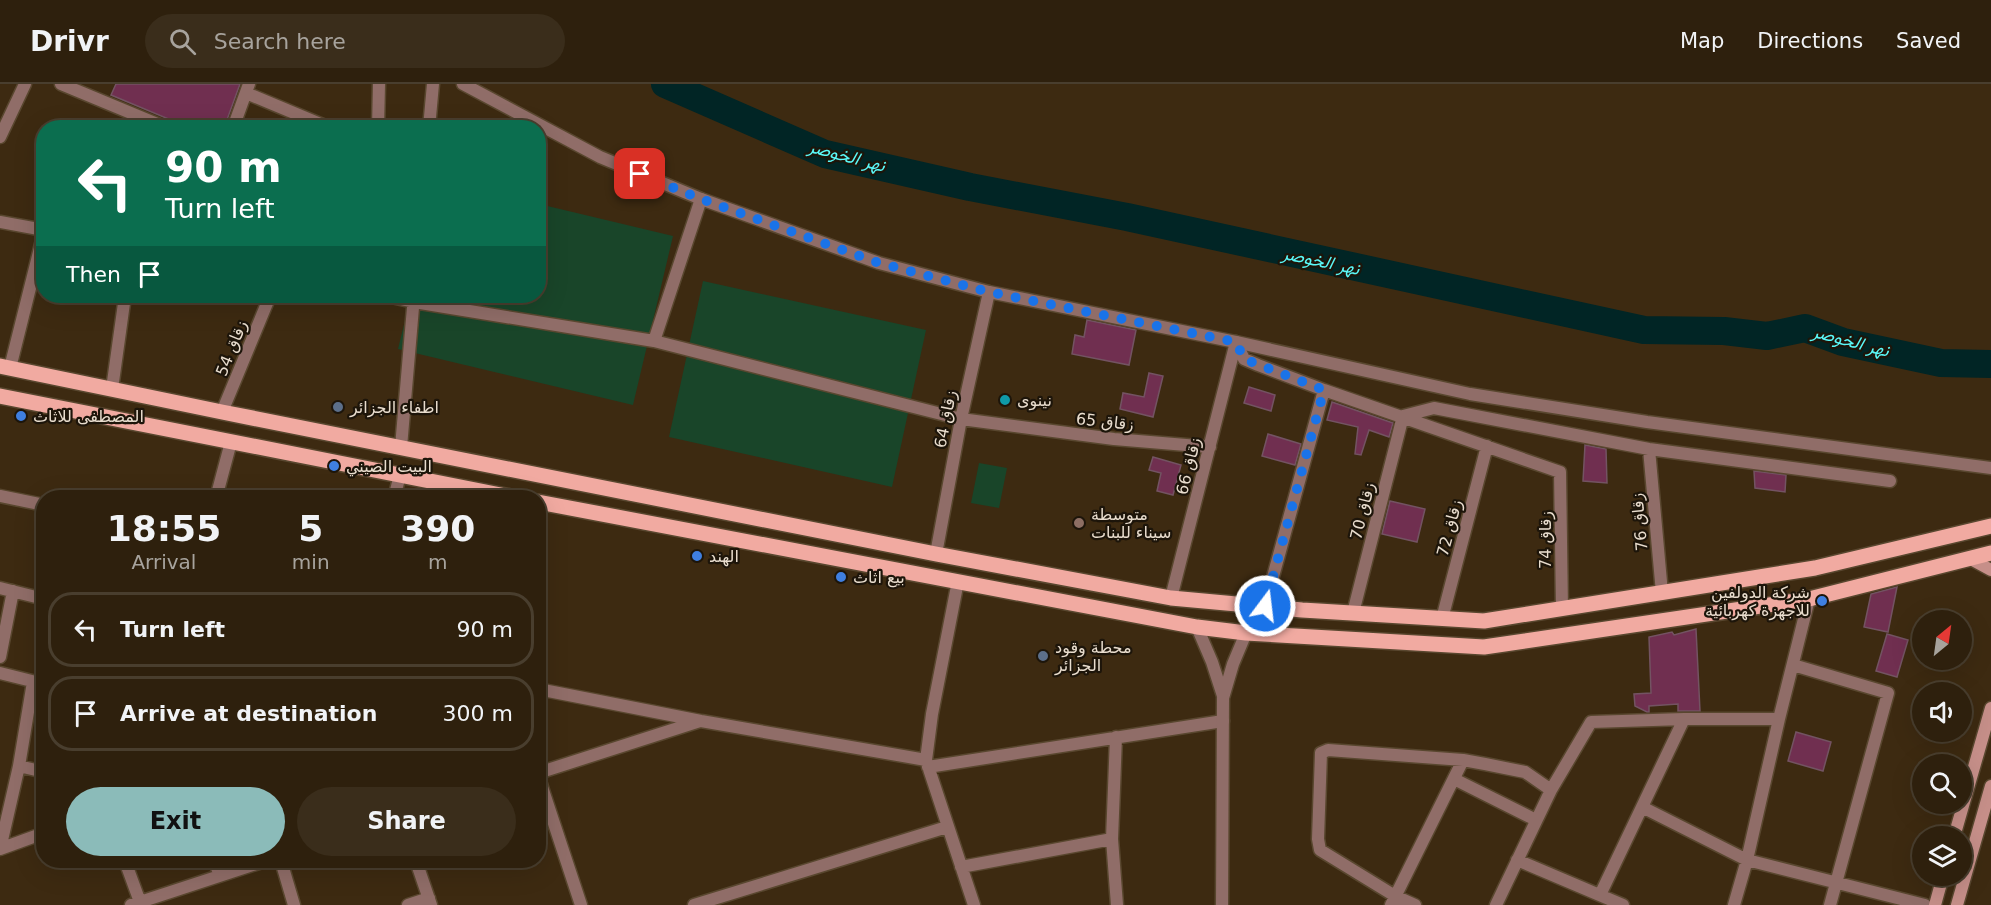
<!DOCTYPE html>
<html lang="en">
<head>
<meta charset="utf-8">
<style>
  :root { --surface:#2e200d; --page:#3a2d1b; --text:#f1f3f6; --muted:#a7a39d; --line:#493e2e; --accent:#8bbbb9 }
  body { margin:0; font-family:"DejaVu Sans",Vazirmatn,sans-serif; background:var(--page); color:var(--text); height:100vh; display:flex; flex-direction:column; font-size:22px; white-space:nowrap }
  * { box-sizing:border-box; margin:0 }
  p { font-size:20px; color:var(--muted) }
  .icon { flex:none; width:33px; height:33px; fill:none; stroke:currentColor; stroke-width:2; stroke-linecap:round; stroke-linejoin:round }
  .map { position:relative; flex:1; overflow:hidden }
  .drawer { position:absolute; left:36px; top:406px; width:510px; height:378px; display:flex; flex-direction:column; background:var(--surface); border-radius:24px; box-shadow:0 6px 24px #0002,0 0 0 2px var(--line) }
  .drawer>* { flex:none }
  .guide { position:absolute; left:36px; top:36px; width:510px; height:183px; border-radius:24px; box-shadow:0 6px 24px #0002,0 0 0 2px var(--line); background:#0b6e4f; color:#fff; overflow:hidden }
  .needle { width:39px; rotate:29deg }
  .buttons { position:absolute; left:1912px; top:526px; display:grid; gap:12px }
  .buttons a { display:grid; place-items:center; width:60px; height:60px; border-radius:50%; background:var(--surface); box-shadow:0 6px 24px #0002,0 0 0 2px var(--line); font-size:30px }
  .pin { position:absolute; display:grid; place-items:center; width:51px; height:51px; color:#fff; margin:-26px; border-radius:12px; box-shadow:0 3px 9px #0006 }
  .me { position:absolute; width:66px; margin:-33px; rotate:15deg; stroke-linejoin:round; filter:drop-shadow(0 0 4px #0008) }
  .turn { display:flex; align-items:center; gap:21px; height:126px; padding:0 30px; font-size:27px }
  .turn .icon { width:78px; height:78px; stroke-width:2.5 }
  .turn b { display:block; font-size:42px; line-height:51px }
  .then { display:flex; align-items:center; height:57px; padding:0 30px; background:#0003; gap:12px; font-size:22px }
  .eta { display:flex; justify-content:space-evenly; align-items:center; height:102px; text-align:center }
  .eta b { font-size:36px; font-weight:700; line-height:42px }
  .primary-button { display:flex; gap:12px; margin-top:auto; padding:12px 30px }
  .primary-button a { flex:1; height:69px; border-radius:36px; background:var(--accent); color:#111; font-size:24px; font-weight:700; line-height:69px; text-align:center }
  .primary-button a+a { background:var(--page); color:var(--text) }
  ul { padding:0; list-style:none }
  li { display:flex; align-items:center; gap:18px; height:75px; margin:0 12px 9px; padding:0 18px; border:3px solid var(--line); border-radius:24px }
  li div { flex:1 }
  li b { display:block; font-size:22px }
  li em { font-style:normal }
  header { display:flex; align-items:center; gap:36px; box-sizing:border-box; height:84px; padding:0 30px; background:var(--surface); border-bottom:2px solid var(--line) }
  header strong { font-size:28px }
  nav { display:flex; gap:33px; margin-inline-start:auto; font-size:21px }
  .search { width:420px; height:54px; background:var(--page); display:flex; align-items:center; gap:15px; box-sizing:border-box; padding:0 21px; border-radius:33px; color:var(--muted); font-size:22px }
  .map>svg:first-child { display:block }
  .green { fill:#194529 }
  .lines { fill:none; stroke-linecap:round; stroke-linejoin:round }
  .river { stroke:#012525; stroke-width:28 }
  .building { fill:#702f50; stroke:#735362; stroke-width:1.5 }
  .minor-casing { stroke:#59472f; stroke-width:15 }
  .tertiary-casing { stroke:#59472f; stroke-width:15 }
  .secondary-casing { stroke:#59472f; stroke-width:15 }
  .primary-casing { stroke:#59472f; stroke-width:18 }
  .minor { stroke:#906d68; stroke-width:12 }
  .tertiary { stroke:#906d68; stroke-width:12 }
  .secondary { stroke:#c68f89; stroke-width:12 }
  .primary { stroke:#f1aaa1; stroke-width:15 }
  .route { stroke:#1a73e8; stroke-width:10; stroke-dasharray:0 18 }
  .culture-dot { fill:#0f9aa8; stroke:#1d150a; stroke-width:2 }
  .service-dot { fill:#5c6f8a; stroke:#1d150a; stroke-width:2 }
  .shop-dot { fill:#3f7fe0; stroke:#1d150a; stroke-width:2 }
  .education-dot { fill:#8d6e63; stroke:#1d150a; stroke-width:2 }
  .labels { text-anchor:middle; stroke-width:4.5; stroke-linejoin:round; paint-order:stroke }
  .street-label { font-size:16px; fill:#e9ddce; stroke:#1d150a }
  .poi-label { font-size:16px; fill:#e9ddce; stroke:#1d150a; text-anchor:start }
  .water-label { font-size:18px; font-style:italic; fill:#5af9f9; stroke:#1d150a }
</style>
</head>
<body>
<header>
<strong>Drivr</strong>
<div class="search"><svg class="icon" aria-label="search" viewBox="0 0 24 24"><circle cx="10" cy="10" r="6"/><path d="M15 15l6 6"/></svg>Search here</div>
<nav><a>Map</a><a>Directions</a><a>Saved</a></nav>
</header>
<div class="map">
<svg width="1991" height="821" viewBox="0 0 1991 821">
  <rect width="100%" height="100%" fill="#3d2a11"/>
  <!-- green -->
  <path class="green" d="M539 120 673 152 633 321 398 265 411 212H538Z
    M703 197 926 246 892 403 669 353Z
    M979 379 1007 384 999 424 971 419Z"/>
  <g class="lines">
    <!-- river -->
    <path class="river" d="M665 0 825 70 970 103 1127 133 1644 246 1724 247 1767 252 1805 244 1843 258 1941 279 1991 280"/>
  </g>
  <!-- building -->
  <path class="building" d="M116 0H240L224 44H190L111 11Z
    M1087 236 1136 246 1129 281 1072 270 1075 251 1084 253Z
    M1149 289 1163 292 1153 333 1120 325 1123 309 1144 313Z
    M1249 303 1275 311 1271 327 1244 319Z
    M1332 318 1393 339 1389 353 1369 346 1361 371 1355 370 1358 343 1327 336Z
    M1268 350 1301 360 1295 381 1262 372Z
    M1585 361 1606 365 1607 399 1583 397Z
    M1153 373 1181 381 1173 411 1157 407 1161 389 1149 386Z
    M1754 387 1786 391 1785 408 1755 404Z
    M1390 417 1425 425 1417 458 1382 450Z
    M1897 503 1888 548 1864 543 1871 510Z
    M1696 545 1700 627H1678V620L1649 622V628H1647L1635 622 1634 610 1651 609 1649 553 1672 548 1674 551Z
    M1887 550 1908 556 1897 593 1876 587Z
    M1796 648 1831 658 1823 687 1788 677Z"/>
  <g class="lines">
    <defs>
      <path id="minor" d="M61 0 167 44
        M246 9 330 44
        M233 44 249 0
        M378 44 379 0
        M429 44 433 0
        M0 53 25 0
        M0 138 44 146
        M387 212 414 218 654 257 961 335 1114 355 1210 363
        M654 257 701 115
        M1236 258 1244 275 1258 281 1324 306 1560 388 1562 525
        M10 284 44 148
        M112 305 125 212
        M222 328 270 212
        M401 363 414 212
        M1649 365 1662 509
        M0 412 44 421
        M216 414 231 358
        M394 414 400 391
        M936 470 961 335 989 208
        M958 497 932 630 926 676 974 821
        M0 504 44 515
        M1171 514 1236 258
        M1265 522 1324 306
        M1353 529 1403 332 1434 324 1649 365 1890 397
        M1442 535 1487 362
        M0 573 13 507
        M1793 581 1888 609 1830 821
        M0 589 44 600
        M538 605 701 637 926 676
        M1116 653 1112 755 1117 821
        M19 682 44 688
        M928 683 1223 637
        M538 689 700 637
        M538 691 581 821
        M1454 695 1536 736
        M1642 723 1747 776 1925 821
        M0 765 19 682 33 598
        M0 765 44 749
        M1517 776 1623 821
        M125 777 140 818
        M214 777 220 791
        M281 777 294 821
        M416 777 431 821
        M961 783 1112 755
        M1600 811 1684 635
        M131 821 265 777
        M408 821 429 814
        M694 821 947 743
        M1391 821 1463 676
        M1415 821 1395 812 1320 766 1318 755 1321 669 1328 666 1463 676 1485 680 1525 688 1551 706
        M1496 821 1551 706 1591 638 1684 635H1779
        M1734 821 1747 776 1779 635 1809 515"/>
      <path id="tertiary" d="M463 0 600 73 701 115 879 179 989 208 1236 258 1470 310 1647 338 1991 384
        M1197 543 1212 578 1223 612
        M1222 821 1223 614 1233 580 1246 549"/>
      <path id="secondary" d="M1969 474 1991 486
        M1954 753 1991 624
        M1935 821 1943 792
        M1957 821 1991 702"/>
      <path id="primary" d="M0 282 222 328 936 470 1171 514 1302 526 1484 537 1815 484 1991 442
        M0 312 516 414
        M538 418 1197 543 1246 549 1484 563 1809 515 1991 469"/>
    </defs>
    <!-- minor casing -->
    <use href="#minor" class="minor-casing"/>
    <!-- tertiary casing -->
    <use href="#tertiary" class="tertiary-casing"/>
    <!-- secondary casing -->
    <use href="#secondary" class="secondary-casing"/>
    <!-- primary casing -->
    <use href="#primary" class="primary-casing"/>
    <!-- minor -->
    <use href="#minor" class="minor"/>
    <!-- tertiary -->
    <use href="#tertiary" class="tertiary"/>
    <!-- secondary -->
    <use href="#secondary" class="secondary"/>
    <!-- primary -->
    <use href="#primary" class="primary"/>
  </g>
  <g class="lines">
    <!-- route -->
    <path class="route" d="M640 90 701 115 879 179 989 208 1236 258 1244 275 1324 306 1265 522"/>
  </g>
  <!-- markers -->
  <circle class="culture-dot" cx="1005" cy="316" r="6"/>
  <g class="service-dot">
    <circle cx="338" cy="323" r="6"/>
    <circle cx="1043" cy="572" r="6"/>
  </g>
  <g class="shop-dot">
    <circle cx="21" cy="332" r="6"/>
    <circle cx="334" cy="382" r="6"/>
    <circle cx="697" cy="472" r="6"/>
    <circle cx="841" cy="493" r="6"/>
    <circle cx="1822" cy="517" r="6"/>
  </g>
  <circle class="education-dot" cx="1079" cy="439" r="6"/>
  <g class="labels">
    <!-- street labels -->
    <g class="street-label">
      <text transform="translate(231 264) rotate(-68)" y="6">زقاق 54</text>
      <text transform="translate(945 335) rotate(-79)" y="6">زقاق 64</text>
      <text transform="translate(1105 337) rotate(6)" y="6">زقاق 65</text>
      <text transform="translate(1188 382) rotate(-76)" y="6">زقاق 66</text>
      <text transform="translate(1362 427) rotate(-76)" y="6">زقاق 70</text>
      <text transform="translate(1639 438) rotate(-95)" y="6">زقاق 76</text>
      <text transform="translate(1449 444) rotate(-75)" y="6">زقاق 72</text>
      <text transform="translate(1545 456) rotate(-90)" y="6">زقاق 74</text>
    </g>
    <!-- poi labels -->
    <g class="poi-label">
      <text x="1017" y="322">نينوى</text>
      <text x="350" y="329">اطفاء الجزائر</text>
      <text x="33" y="338">المصطفى للاثاث</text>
      <text x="346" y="388">البيت الصيني</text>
      <text x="1091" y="436">متوسطة<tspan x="1091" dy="18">سيناء للبنات</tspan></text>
      <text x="709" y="478">الهند</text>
      <text x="853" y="499">بيع اثاث</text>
      <text x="1810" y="514" text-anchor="end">شركة الدولفين<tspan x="1810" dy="18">للاجهزة كهربائية</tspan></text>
      <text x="1055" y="569">محطة وقود<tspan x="1055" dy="18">الجزائر</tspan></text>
    </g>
    <!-- water labels -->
    <g class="water-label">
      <text transform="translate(847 72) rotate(15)" y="6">نهر الخوصر</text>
      <text transform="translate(1321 177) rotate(12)" y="6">نهر الخوصر</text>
      <text transform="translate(1851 257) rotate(15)" y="6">نهر الخوصر</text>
    </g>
  </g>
</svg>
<div class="buttons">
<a><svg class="needle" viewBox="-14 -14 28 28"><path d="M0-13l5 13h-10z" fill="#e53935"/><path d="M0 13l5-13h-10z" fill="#a7a39d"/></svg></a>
<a><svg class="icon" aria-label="sound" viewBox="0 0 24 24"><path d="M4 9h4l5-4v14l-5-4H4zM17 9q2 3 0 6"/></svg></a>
<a><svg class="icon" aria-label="search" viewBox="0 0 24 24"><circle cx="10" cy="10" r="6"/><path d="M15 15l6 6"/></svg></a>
<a><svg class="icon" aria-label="layers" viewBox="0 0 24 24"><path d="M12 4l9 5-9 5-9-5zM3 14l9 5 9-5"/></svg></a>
</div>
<div class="pin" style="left:640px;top:90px;background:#d93025"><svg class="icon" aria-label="arrive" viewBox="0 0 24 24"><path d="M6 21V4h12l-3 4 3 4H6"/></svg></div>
<svg class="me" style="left:1265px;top:522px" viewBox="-20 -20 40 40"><circle r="17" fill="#1a73e8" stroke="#fff" stroke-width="3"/><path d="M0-11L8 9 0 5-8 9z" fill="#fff"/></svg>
<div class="guide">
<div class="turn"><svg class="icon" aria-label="left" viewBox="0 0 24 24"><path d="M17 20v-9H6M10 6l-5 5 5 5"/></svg><div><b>90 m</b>Turn left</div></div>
<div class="then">Then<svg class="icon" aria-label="arrive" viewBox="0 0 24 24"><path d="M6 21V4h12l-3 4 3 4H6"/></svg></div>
</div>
<section class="drawer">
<div class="eta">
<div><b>18:55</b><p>Arrival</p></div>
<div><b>5</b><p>min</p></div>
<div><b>390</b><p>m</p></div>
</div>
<ul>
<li><svg class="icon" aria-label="left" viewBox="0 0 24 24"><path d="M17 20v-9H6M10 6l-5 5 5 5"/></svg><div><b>Turn left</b></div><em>90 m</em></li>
<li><svg class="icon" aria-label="arrive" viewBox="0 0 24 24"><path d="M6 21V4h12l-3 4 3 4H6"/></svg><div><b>Arrive at destination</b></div><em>300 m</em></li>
</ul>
<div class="primary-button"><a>Exit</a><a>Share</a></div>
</section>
</div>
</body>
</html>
